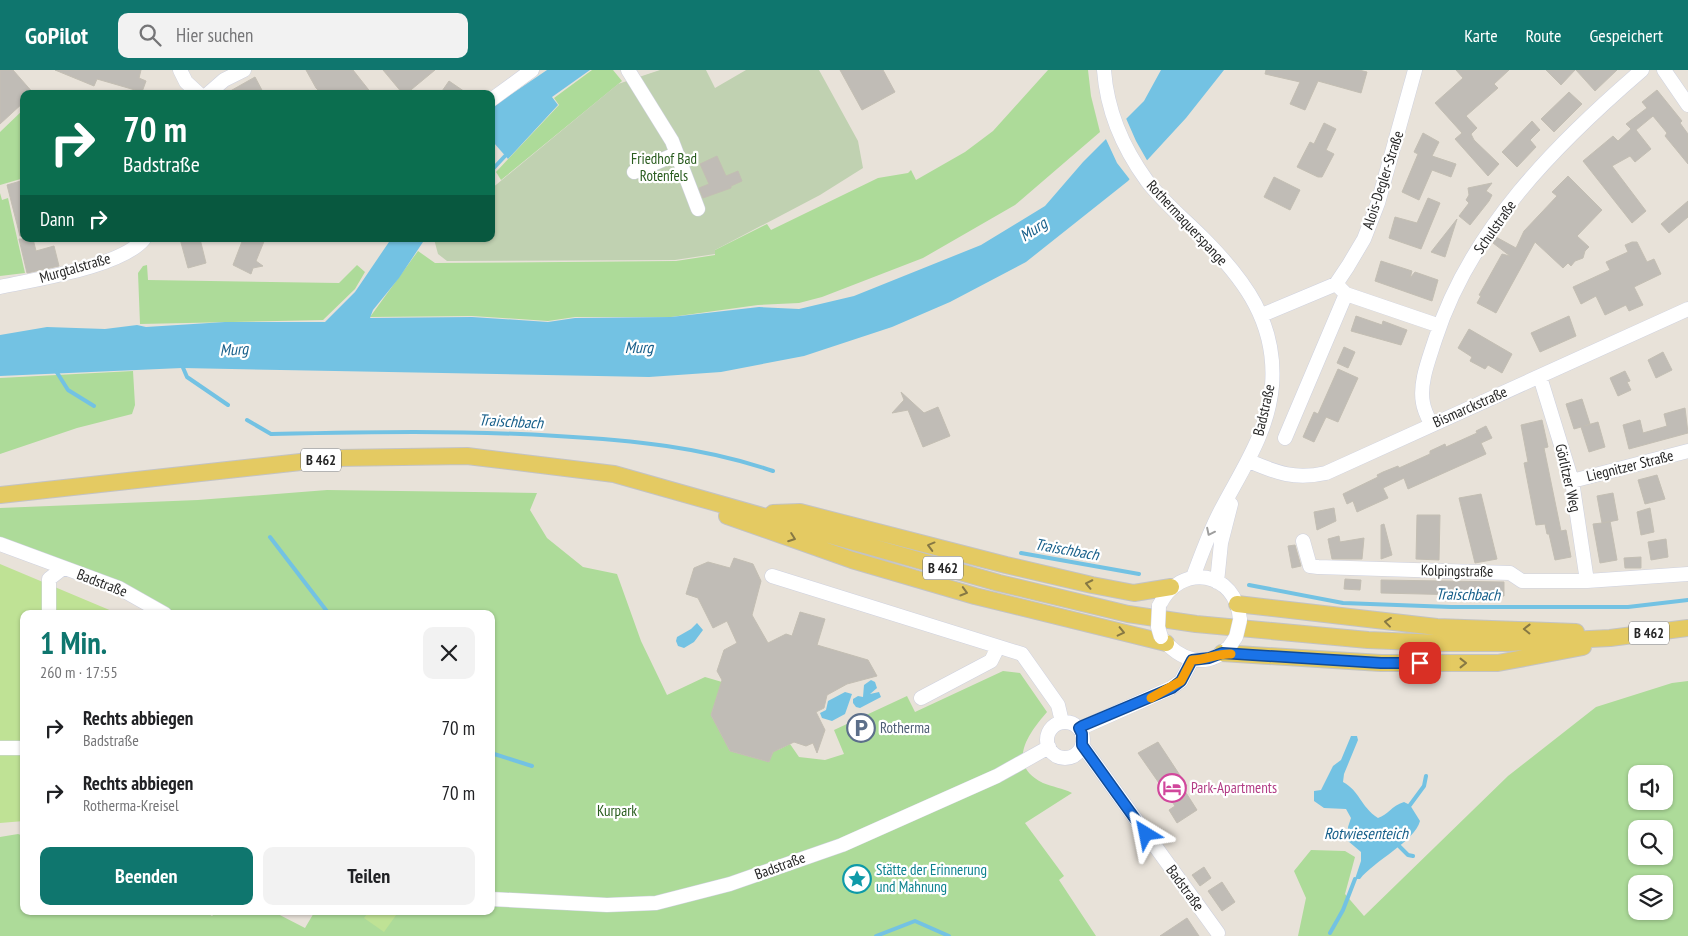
<!DOCTYPE html>
<html lang="de">
<head>
<meta charset="utf-8">
<style>
  :root { --surface:#fff; --page:#f2f2f2; --text:#202124; --muted:#757577; --accent:#0f766e }
  body { margin:0; font-family:"PT Sans Narrow",sans-serif; background:var(--page); color:var(--text); height:100vh; display:flex; flex-direction:column; font-size:19px; white-space:nowrap }
  * { box-sizing:border-box; margin:0 }
  p { font-size:16px; color:var(--muted) }
  .icon { flex:none; width:28px; height:28px; fill:none; stroke:currentColor; stroke-width:2; stroke-linecap:round; stroke-linejoin:round }
  .map { position:relative; flex:1; overflow:hidden }
  .panel { position:absolute; left:20px; top:540px; width:475px; height:305px; display:flex; flex-direction:column; background:var(--surface); border-radius:10px; box-shadow:0 1px 4px #0004 }
  .panel>* { flex:none }
  .hud { position:absolute; left:20px; top:20px; width:475px; height:152px; border-radius:10px; box-shadow:0 1px 4px #0004; background:#0b6e4f; color:#fff; overflow:hidden }
  .tools { position:absolute; left:1628px; top:695px; display:grid; gap:10px }
  .tools a { display:grid; place-items:center; width:45px; height:45px; border-radius:10px; background:var(--surface); box-shadow:0 1px 4px #0004; font-size:25px }
  .pin { position:absolute; display:grid; place-items:center; width:42px; height:42px; color:#fff; margin:-21px; border-radius:10px; box-shadow:0 2px 8px #0006 }
  .me { position:absolute; width:55px; margin:-28px; rotate:325deg; stroke-linejoin:round; filter:drop-shadow(0 0 4px #0008) }
  .turn { display:flex; align-items:center; gap:18px; height:105px; padding:0 20px; font-size:22px }
  .turn .icon { width:65px; height:65px; stroke-width:2.5 }
  .turn b { display:block; font-size:35px; line-height:42px }
  .then { display:flex; align-items:center; height:48px; padding:0 20px; background:#0003; gap:10px; font-size:19px }
  .round { display:grid; place-items:center; flex:none; width:52px; height:52px; border-radius:10px; background:var(--page) }
  .head { display:flex; align-items:center; justify-content:space-between; height:85px; padding:0 20px }
  h1 { font-size:30px; font-weight:800; line-height:38px; color:var(--accent) }
  .button { display:flex; gap:10px; margin-top:auto; padding:10px 20px }
  .button a { flex:1; height:58px; border-radius:10px; background:var(--accent); color:#fff; font-size:20px; font-weight:800; line-height:58px; text-align:center }
  .button a+a { background:var(--page); color:var(--text) }
  ul { padding:0; list-style:none }
  li { display:flex; align-items:center; gap:15px; height:65px; padding:0 20px }
  li div { flex:1 }
  li b { display:block; font-size:19px }
  li em { font-style:normal }
  header { display:flex; align-items:center; gap:30px; box-sizing:border-box; height:70px; padding:0 25px; background:var(--accent); color:#fff }
  header strong { font-size:24px }
  nav { display:flex; gap:28px; margin-inline-start:auto; font-size:18px }
  .search { width:350px; height:45px; background:var(--page); display:flex; align-items:center; gap:12px; box-sizing:border-box; padding:0 18px; border-radius:10px; color:var(--muted); font-size:19px }
  .map>svg:first-child { display:block }
  .green { fill:#addb99; fill-rule:evenodd }
  .cemetery { fill:#c0d1b1 }
  .pitch { fill:#bfe295 }
  .water { fill:#73c2e3 }
  .pier { fill:#e8e2d9 }
  .lines { fill:none; stroke-linecap:round; stroke-linejoin:round }
  .stream { stroke:#73c2e3; stroke-width:4 }
  .building { fill:#c0bcb6; stroke:#c3beb3 }
  .minor-casing { stroke:#ced1df; stroke-width:15 }
  .major-casing { stroke:#c3c3c3; stroke-width:18 }
  .minor { stroke:#fff; stroke-width:14 }
  .major { stroke:#e4ca62; stroke-width:16 }
  .minor-bridge-casing { stroke:#ced1df; stroke-width:15; stroke-linecap:butt }
  .minor-bridge { stroke:#fff; stroke-width:14 }
  .oneway { stroke:#9e9e9e }
  .oneway2 { stroke:#867844 }
  .route-casing { stroke:#114b97; stroke-width:12 }
  .route { stroke:#1a73e8; stroke-width:9 }
  .slow { stroke:#f59e0b; stroke-width:9 }
  .labels { text-anchor:middle; stroke-width:4.5; stroke-linejoin:round; paint-order:stroke }
  .shield { fill:#fff; stroke:#686868; stroke-width:1 }
  .shield-label { font-size:14px; font-weight:bold; fill:#272727 }
  .park-label { font-size:15px; fill:#295c1e; stroke:#fff }
  .street-label { font-size:15px; fill:#272727; stroke:#fff }
  .service-label { font-size:15px; fill:#4e5e75; stroke:#fff; text-anchor:start }
  .hotel-label { font-size:15px; fill:#b23c85; stroke:#fff; text-anchor:start }
  .culture-label { font-size:15px; fill:#0d838f; stroke:#fff; text-anchor:start }
  .water-label { font-size:16px; font-style:italic; fill:#175f8a; stroke:#fff }
</style>
</head>
<body>
<header>
<strong>GoPilot</strong>
<div class="search"><svg class="icon" aria-label="search" viewBox="0 0 24 24"><circle cx="10" cy="10" r="6"/><path d="M15 15l6 6"/></svg>Hier suchen</div>
<nav><a>Karte</a><a>Route</a><a>Gespeichert</a></nav>
</header>
<div class="map">
<svg width="1688" height="866" viewBox="0 0 1688 866">
  <rect width="100%" height="100%" fill="#e8e2d9"/>
  <!-- green -->
  <path class="green" d="M592 0H613L622 11 501 110 496 102 559 35 554 28Z
    M1048 0H1088L1091 26 1100 62 1015 135 923 188 822 227 799 233 758 235 671 247H575L548 251 472 246 370 247 418 181 435 193 676 191 715 185V180L767 154 771 160 878 108 908 103 911 100 916 110 965 82 993 61Z
    M24 39V108L0 115V62Z
    M0 123 2 130 8 128 25 203 0 206Z
    M147 195 148 210 339 213 357 195 365 202 355 219 323 250 140 254 138 203 143 196Z
    M133 301 135 335 132 344 77 358 0 384V308Z
    M327 420 537 423 530 440 547 468 583 497 617 504 641 571 667 625 705 607 722 612 711 645 730 681 769 692 774 679 778 680 790 674 799 687 825 690 844 684 834 660 907 626 915 642 1003 601 1020 603 1047 642C1029 663 1005 694 1043 713 1052 717 1063 718 1072 723L1025 753 1064 806 1059 810 1096 866H0V767L18 764 24 766V841H204L212 846 217 841H272L305 858 315 841H491V544H154L81 502 0 471V438L198 430Z
    M1688 611V866H1298L1306 828 1294 801 1311 780 1345 781 1355 787 1345 824 1364 846 1508 706 1596 637 1672 613ZM1636 704H1664V731H1636ZM1636 759H1664V786H1636ZM1636 814H1664V841H1636Z"/>
  <!-- cemetery -->
  <path class="cemetery" d="M660 0H706L715 18 746 0H819L858 71 863 98 820 125 715 180V184L675 190 447 191 438 184 434 169H491V119L618 14Z"/>
  <!-- pitch -->
  <path class="pitch" d="M0 494 119 544H24V751L0 753Z
    M369 841H399L384 862 364 848Z"/>
  <!-- water -->
  <path class="water" d="M547 0H590L552 27 558 35 508 89 494 73 491 76V38Z
    M1161 0H1224L1186 48 1128 111 1026 192 950 232 892 257 804 286 721 302 649 307 182 298 0 306V265L47 257 105 259 137 255 146 257 225 252H325L355 222 391 169H425L399 208 373 240 370 248 472 247 548 252 575 248 671 247 759 237 799 239 854 226 981 175 1045 136 1083 92 1144 31Z
    M697 553 703 560 694 572 684 578 678 576 676 571 677 567 691 559Z
    M871 610 875 612 877 618 870 624 879 622 881 627 860 638 856 637 853 633V629L858 626 863 627 864 615Z
    M845 622 852 624 845 644 832 651 822 648 820 643 826 640 828 631Z
    M1351 666H1357L1358 670 1344 704 1343 712C1360 721 1360 736 1378 748 1388 745 1391 736 1404 732L1410 735 1420 751C1415 771 1374 791 1360 809H1355L1361 791V782L1348 771V757L1351 748 1346 739 1324 738 1314 731V721L1321 720 1333 696 1341 690Z"/>
  <!-- pier -->
  <path class="pier" d="M1125 46 1136 71 1148 92 1131 111 1117 93 1105 67Z"/>
  <g class="lines">
    <!-- stream -->
    <path class="stream" d="M491 101 505 86
      M181 293 187 307 228 335
      M56 301 68 320 94 336
      M247 350 271 364C366 362 462 360 557 366 631 370 703 377 773 401
      M270 467 329 544
      M1021 483 1139 504
      M1249 515 1343 533 1451 537H1628L1688 530
      M491 683 532 696
      M1410 735 1424 716 1426 706
      M1399 776 1408 785 1413 786
      M1330 863 1343 840 1355 809
      M876 866 915 851 949 866"/>
  </g>
  <!-- building -->
  <path class="building" d="M0 0H13L34 24H24V32L0 54Z
    M55 0H141L139 8 146 11 142 22 97 9 94 16Z
    M306 0H353L372 24H322L316 18Z
    M383 0H435L406 24H403Z
    M840 0H883L895 22 862 40Z
    M1266 0H1359L1367 2 1361 23 1318 11 1305 40 1290 34 1300 12 1265 4Z
    M1456 0H1509L1494 14 1498 18 1466 46 1477 58 1471 64 1474 70 1499 94 1488 106 1455 69 1462 63 1435 33 1463 8Z
    M1546 0H1575L1561 15Z
    M1576 0H1617L1595 21Z
    M255 7 264 24H225Z
    M449 11 468 24H440Z
    M1657 20 1682 51 1680 53 1688 64V94L1665 66 1667 63 1653 46 1636 60 1651 79 1635 92 1630 86 1612 96 1646 141 1632 153 1583 91 1613 66 1618 71 1631 59 1626 54 1647 38 1642 32Z
    M1569 22 1582 34 1554 62 1541 49Z
    M1532 51 1540 60 1530 70 1536 77 1517 97 1502 82Z
    M1324 53 1336 59 1326 80 1334 84 1322 107H1318L1297 97 1310 72 1314 74Z
    M1423 63 1439 72 1432 86 1456 94 1451 107 1432 100 1419 130 1402 122 1418 84 1414 82Z
    M717 86 726 106 738 101 742 111 731 116V118L703 128 699 118 709 114 700 94Z
    M1568 106 1602 140 1577 166 1589 177 1585 181 1583 188 1575 191 1571 196 1568 193 1563 198 1535 172 1496 243 1477 233 1481 226 1479 225 1502 184 1510 186 1493 173 1496 167 1516 178 1524 161 1557 126 1552 122Z
    M1274 107 1300 120 1290 140 1264 127Z
    M24 110V166H20L7 115Z
    M1492 113 1486 121 1492 125 1489 131 1470 155 1459 146 1469 133 1466 130 1469 125 1468 118Z
    M1428 128 1440 133 1421 179 1389 168 1395 147 1417 153Z
    M1688 131V147L1669 163 1661 154Z
    M1457 149 1445 187 1431 182Z
    M19 169H33L36 181 54 176 59 196 27 203Z
    M180 169H200L206 193 188 198Z
    M243 169H265L256 191 263 196 253 198 251 204 233 195Z
    M1632 172H1637L1647 192 1654 189 1661 204 1634 217 1643 235 1629 241 1626 235 1605 245 1596 226 1581 234 1573 217 1610 200 1606 192 1628 182 1625 175Z
    M1381 191 1412 201 1410 208 1415 202 1438 210 1432 231 1375 211Z
    M1356 246 1382 255 1383 251 1407 260 1401 275 1351 261Z
    M1569 246 1576 266 1540 282 1531 263Z
    M1469 259 1512 284 1502 303 1488 295 1485 299 1470 291 1472 287 1458 278Z
    M1344 277 1355 282 1348 298 1337 293Z
    M1663 282 1672 300 1656 308 1648 290Z
    M1338 299 1358 308 1338 352 1326 347 1314 372 1303 367 1314 342 1318 344Z
    M1625 301 1630 311 1627 312 1631 320 1618 326 1610 308Z
    M901 322 924 343 938 337 950 366 923 377 908 340 892 343 904 330Z
    M1582 329 1590 354 1584 356 1598 352 1605 377 1589 382 1581 357 1574 359 1566 334Z
    M1685 338 1688 363 1629 379 1623 355 1640 350 1643 363 1667 356 1664 344Z
    M1542 350 1548 377 1544 378 1561 461 1566 460 1571 487 1555 490 1549 464H1547L1545 454 1536 455 1524 393 1528 392 1521 355Z
    M1486 356 1492 368 1481 373 1486 384 1408 419 1404 408 1383 418 1388 428 1357 442 1353 431 1347 434 1343 424 1378 407 1377 405 1383 402 1398 396 1399 398 1430 384V381L1445 374 1446 377 1477 363 1476 361Z
    M1657 405 1665 429 1645 434 1638 410Z
    M1613 423 1618 450 1603 453 1610 451 1617 490 1600 493 1593 454 1602 453 1597 426Z
    M1481 424 1497 489 1475 493 1459 428Z
    M1334 438 1336 451 1317 460 1314 442Z
    M1650 438 1654 462 1641 465 1637 442Z
    M1417 445H1440L1439 490 1416 489Z
    M1384 454 1392 485 1381 489V455Z
    M1339 466 1340 472 1364 468 1362 489H1332L1328 469Z
    M1666 469 1668 487 1651 490 1648 472Z
    M1295 475 1301 496 1292 498 1288 476Z
    M1641 487V498H1625L1624 488Z
    M734 488 753 494 761 511 752 545 768 573 786 564 792 566 800 542 825 549 817 575 868 590 877 606 847 614 827 625 824 638 816 642 825 660 817 683 813 673 806 676 794 672 773 682 769 692 730 681 711 645 722 610 717 601 724 580 737 573 727 551 713 558 698 528 686 524 694 498 708 492 730 498Z
    M1345 509 1361 510 1360 520 1344 519Z
    M1381 510 1504 512V526L1381 523Z
    M1158 672 1187 716 1183 718 1197 740 1177 753 1169 740 1175 736 1138 683Z
    M1204 797 1211 808 1200 816 1192 805Z
    M1222 812 1235 832 1222 841 1208 821Z
    M1187 848 1199 866H1160Z"/>
  <g class="lines">
    <defs>
      <path id="minor" d="M180 0 186 12 199 24
        M628 0 672 71 698 139
        M1104 0C1107 41 1123 78 1147 111 1163 132 1184 149 1203 168 1245 210 1277 253 1272 316 1268 362 1243 398 1222 438 1210 460 1202 483 1193 507
        M1664 0 1688 35
        M208 24 224 10 244 0
        M491 30 532 0
        M634 102 676 84
        M0 217C36 209 121 197 144 169
        M1340 218 1346 224 1440 256
        M1262 245 1336 214 1348 196 1364 169 1378 133 1415 0
        M1540 307 1572 411 1587 511
        M1431 354C1428 348 1424 340 1423 333 1419 313 1429 289 1435 270 1470 160 1556 74 1642 0
        M1285 368 1346 224
        M1249 391C1277 403 1295 410 1326 403L1688 239
        M1572 411 1688 381
        M1303 471 1310 496 1318 497 1510 503 1522 511H1587L1688 504
        M0 474 119 518 165 544
        M772 506 1022 584 1058 635 1062 652
        M1217 512 1221 473 1231 434
        M1159 536C1180 491 1237 501 1240 550
        M49 544V509L63 498
        M1161 567C1179 590 1206 600 1229 577
        M921 628 991 591 998 577
        M1047 670a18 18 0 1 1 36 0a18 18 0 1 1-36 0Z
        M1079 659 1171 618 1181 611 1192 590
        M1082 675 1218 863
        M0 678H24
        M491 829 607 835 656 833 730 814 842 775 997 706 1049 677"/>
      <path id="major" d="M0 425 337 388 467 386 614 404 999 513 1128 544 1196 554 1368 570 1439 573H1507L1610 568 1688 558
        M773 443 800 442 1006 495 1092 515 1134 523 1171 517
        M727 446 852 490 975 526 1166 573
        M1237 534 1437 557 1576 562
        M1222 583 1381 593H1498L1583 577"/>
    </defs>
    <!-- minor casing -->
    <use href="#minor" class="minor-casing"/>
    <!-- major casing -->
    <use href="#major" class="major-casing"/>
    <!-- minor -->
    <use href="#minor" class="minor"/>
    <!-- major -->
    <use href="#major" class="major"/>
    <defs>
      <path id="minor-bridge" d="M1159 536 1158 557 1161 567
        M1229 577 1236 567 1240 550"/>
    </defs>
    <!-- minor-bridge casing -->
    <use href="#minor-bridge" class="minor-bridge-casing"/>
    <!-- minor-bridge -->
    <use href="#minor-bridge" class="minor-bridge"/>
  </g>
  <!-- one-way arrows -->
  <defs><path id="oneway-chevron" d="M-2-3.5L2.5 0L-2 3.5" fill="none" stroke-width="1.6" stroke-linecap="round" stroke-linejoin="round" transform="scale(1.25)"/></defs>
  <use class="oneway" href="#oneway-chevron" transform="translate(1210 462) rotate(116)"/>
  <g class="oneway2">
    <use href="#oneway-chevron" transform="translate(792 468) rotate(20)"/>
    <use href="#oneway-chevron" transform="translate(931 476) rotate(-165)"/>
    <use href="#oneway-chevron" transform="translate(1089 514) rotate(-168)"/>
    <use href="#oneway-chevron" transform="translate(964 522) rotate(16)"/>
    <use href="#oneway-chevron" transform="translate(1388 552) rotate(-173)"/>
    <use href="#oneway-chevron" transform="translate(1527 559) rotate(-179)"/>
    <use href="#oneway-chevron" transform="translate(1121 562) rotate(13)"/>
    <use href="#oneway-chevron" transform="translate(1463 593)"/>
  </g>
  <g class="lines">
    <defs>
      <path id="route" d="M1146 764 1082 675V664L1079 658 1082 656 1172 618 1181 611 1192 590 1209 588 1222 583 1381 593H1420"/>
    </defs>
    <!-- route casing -->
    <use href="#route" class="route-casing"/>
    <!-- route -->
    <use href="#route" class="route"/>
    <!-- slow -->
    <path class="slow" d="M1151 628 1181 611 1192 590C1206 590 1218 583 1231 584"/>
  </g>
  <!-- icons -->
  <defs>
    <symbol id="parking-ring" viewBox="-11 -11 22 22"><circle r="9.5" fill="#fff" stroke="#5c6f8a" stroke-width="1.5"/><path d="M-3.5-5.5H1a3.5 3.5 0 0 1 0 7H-1V5.5H-3.5ZM-1-3.4V-.6H.8a1.4 1.4 0 0 0 0-2.8Z" fill="#5c6f8a"/></symbol>
    <symbol id="hotel-ring" viewBox="-11 -11 22 22"><circle r="9.5" fill="#fff" stroke="#d1479c" stroke-width="1.5"/><path d="M-6-4.5h1.5V1H6V5H4.5V3h-9V5H-6ZM-4 0a1.8 1.8 0 1 1 3.6 0ZM.5 0V-2.5h3Q6-2.5 6 0Z" fill="#d1479c"/></symbol>
    <symbol id="sight-ring" viewBox="-11 -11 22 22"><circle r="9.5" fill="#fff" stroke="#0f9aa8" stroke-width="1.5"/><path d="M0-6L1.8-2.2L6-1.7L2.9 1.2L3.7 5.4L0 3.3L-3.7 5.4L-2.9 1.2L-6-1.7L-1.8-2.2Z" fill="#0f9aa8"/></symbol>
  </defs>
  <g fill-rule="evenodd">
    <use href="#parking-ring" x="845" y="642" width="32" height="32"/>
    <use href="#hotel-ring" x="1156" y="702" width="32" height="32"/>
    <use href="#sight-ring" x="841" y="793" width="32" height="32"/>
  </g>
  <g class="labels">
    <!-- shield labels -->
    <g class="shield">
      <rect x="301" y="378.5" width="40" height="23" rx="4"/>
      <rect x="923" y="486.5" width="40" height="23" rx="4"/>
      <rect x="1629" y="551.5" width="40" height="23" rx="4"/>
    </g>
    <g class="shield-label">
      <text x="321" y="395">B 462</text>
      <text x="943" y="503">B 462</text>
      <text x="1649" y="568">B 462</text>
    </g>
    <!-- park labels -->
    <g class="park-label">
      <text x="664" y="94">Friedhof Bad<tspan x="664" dy="17">Rotenfels</tspan></text>
      <text x="617" y="746">Kurpark</text>
    </g>
    <!-- street labels -->
    <g class="street-label">
      <text transform="translate(1383 110) rotate(-72)" y="5">Alois-Degler-Straße</text>
      <text transform="translate(1187 153) rotate(47)" y="5">Rothermaquerspange</text>
      <text transform="translate(1495 157) rotate(-55)" y="5">Schulstraße</text>
      <text transform="translate(75 198) rotate(-16)" y="5">Murgtalstraße</text>
      <text transform="translate(1470 337) rotate(-24)" y="5">Bismarckstraße</text>
      <text transform="translate(1264 340) rotate(-77)" y="5">Badstraße</text>
      <text transform="translate(1630 396) rotate(-14)" y="5">Liegnitzer Straße</text>
      <text transform="translate(1568 408) rotate(77)" y="5">Görlitzer Weg</text>
      <text transform="translate(1457 501) rotate(1)" y="5">Kolpingstraße</text>
      <text transform="translate(102 513) rotate(21)" y="5">Badstraße</text>
      <text transform="translate(780 796) rotate(-20)" y="5">Badstraße</text>
      <text transform="translate(1185 818) rotate(54)" y="5">Badstraße</text>
    </g>
    <!-- service labels -->
    <g class="service-label">
      <text x="880" y="663">Rotherma</text>
    </g>
    <!-- hotel labels -->
    <g class="hotel-label">
      <text x="1191" y="723">Park-Apartments</text>
    </g>
    <!-- culture labels -->
    <g class="culture-label">
      <text x="876" y="805">Stätte der Erinnerung<tspan x="876" dy="17">und Mahnung</tspan></text>
    </g>
    <!-- water labels -->
    <g class="water-label">
      <text transform="translate(1033 159) rotate(-34)" y="6">Murg</text>
      <text x="639" y="283">Murg</text>
      <text transform="translate(234 279) rotate(-3)" y="6">Murg</text>
      <text transform="translate(511 351) rotate(3)" y="6">Traischbach</text>
      <text transform="translate(1067 479) rotate(10)" y="6">Traischbach</text>
      <text transform="translate(1468 524) rotate(1)" y="6">Traischbach</text>
      <text x="1366" y="769">Rotwiesenteich</text>
    </g>
  </g>
</svg>
<div class="tools">
<a><svg class="icon" aria-label="sound" viewBox="0 0 24 24"><path d="M4 9h4l5-4v14l-5-4H4zM17 9q2 3 0 6"/></svg></a>
<a><svg class="icon" aria-label="search" viewBox="0 0 24 24"><circle cx="10" cy="10" r="6"/><path d="M15 15l6 6"/></svg></a>
<a><svg class="icon" aria-label="layers" viewBox="0 0 24 24"><path d="M12 4l9 5-9 5-9-5zM3 14l9 5 9-5"/></svg></a>
</div>
<div class="pin" style="left:1420px;top:593px;background:#d93025"><svg class="icon" aria-label="arrive" viewBox="0 0 24 24"><path d="M6 21V4h12l-3 4 3 4H6"/></svg></div>
<svg class="me" style="left:1146px;top:764px" viewBox="-20 -20 40 40"><path d="M0-17L14 15 0 8-14 15z" fill="#1a73e8" stroke="#fff" stroke-width="4"/></svg>
<div class="hud">
<div class="turn"><svg class="icon" aria-label="right" viewBox="0 0 24 24"><path d="M7 20v-9h11M14 6l5 5-5 5"/></svg><div><b>70 m</b>Badstraße</div></div>
<div class="then">Dann<svg class="icon" aria-label="right" viewBox="0 0 24 24"><path d="M7 20v-9h11M14 6l5 5-5 5"/></svg></div>
</div>
<section class="panel">
<div class="head"><div><h1>1 Min.</h1><p>260 m · 17:55</p></div><a class="round"><svg class="icon" aria-label="close" viewBox="0 0 24 24"><path d="M6 6l12 12M18 6L6 18"/></svg></a></div>
<ul>
<li><svg class="icon" aria-label="right" viewBox="0 0 24 24"><path d="M7 20v-9h11M14 6l5 5-5 5"/></svg><div><b>Rechts abbiegen</b><p>Badstraße</p></div><em>70 m</em></li>
<li><svg class="icon" aria-label="right" viewBox="0 0 24 24"><path d="M7 20v-9h11M14 6l5 5-5 5"/></svg><div><b>Rechts abbiegen</b><p>Rotherma-Kreisel</p></div><em>70 m</em></li>
</ul>
<div class="button"><a>Beenden</a><a>Teilen</a></div>
</section>
</div>
</body>
</html>
